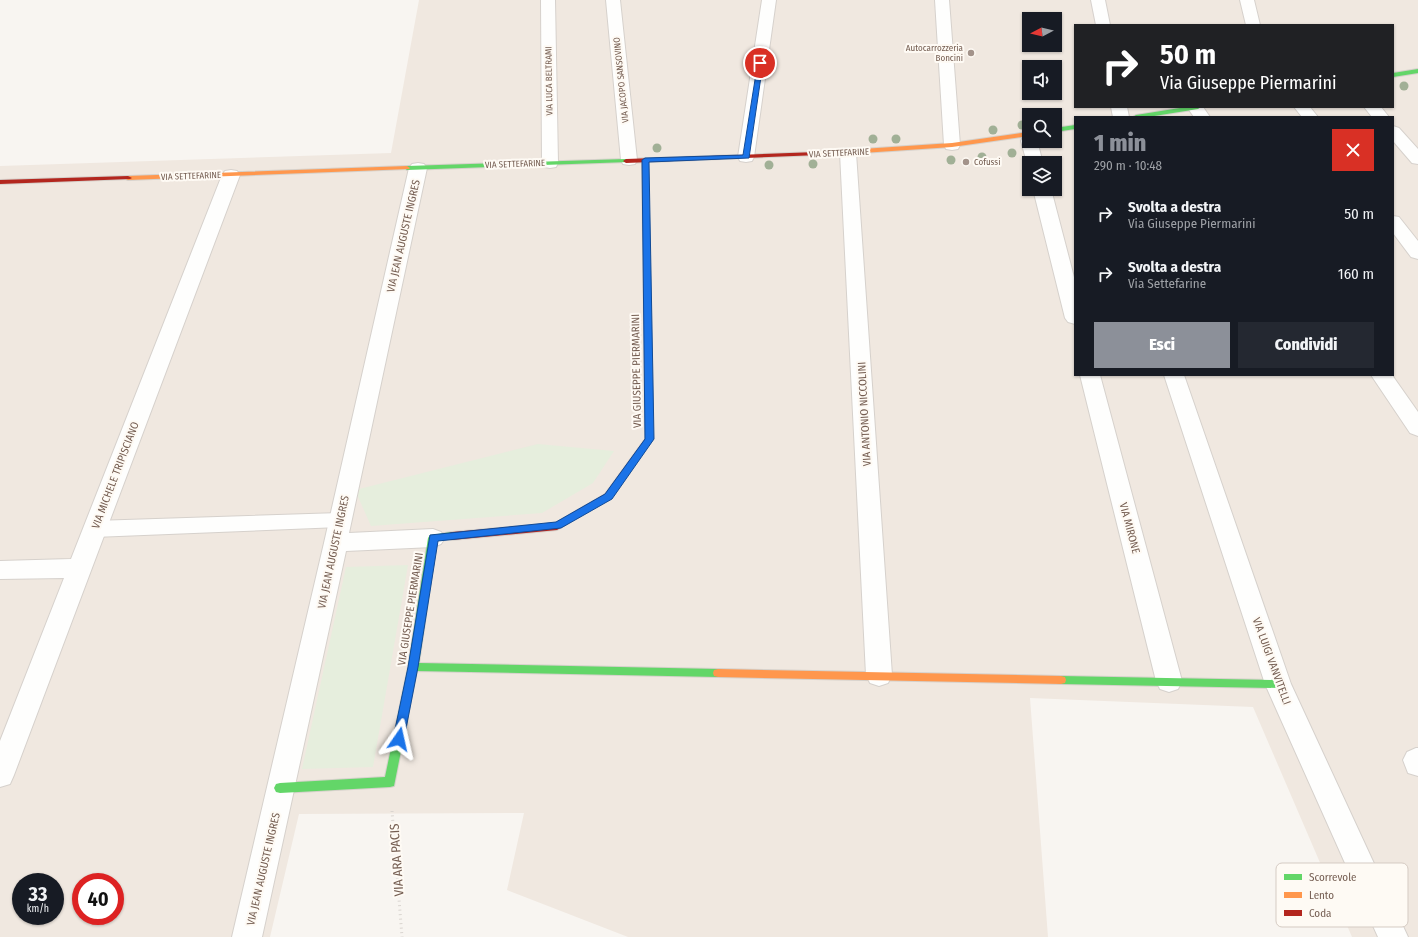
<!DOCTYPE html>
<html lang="it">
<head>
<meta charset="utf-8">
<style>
  :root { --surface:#171b24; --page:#242831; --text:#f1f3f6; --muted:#9ea1a6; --accent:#8c9099 }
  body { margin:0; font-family:"Fira Sans Condensed",sans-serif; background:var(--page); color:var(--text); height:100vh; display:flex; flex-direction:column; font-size:15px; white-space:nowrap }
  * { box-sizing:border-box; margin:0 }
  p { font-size:13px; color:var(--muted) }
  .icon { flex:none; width:22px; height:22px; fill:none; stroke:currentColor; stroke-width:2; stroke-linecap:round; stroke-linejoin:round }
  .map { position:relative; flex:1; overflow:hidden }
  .sheet { position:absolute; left:1074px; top:116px; width:320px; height:260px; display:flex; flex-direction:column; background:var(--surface); border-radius:0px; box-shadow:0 1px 3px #0004 }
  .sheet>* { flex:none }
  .guide { position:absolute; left:1074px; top:24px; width:320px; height:84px; border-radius:0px; box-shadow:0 1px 3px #0004; background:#202124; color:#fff; overflow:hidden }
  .needle { width:26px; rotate:263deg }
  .fabs { position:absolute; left:1022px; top:12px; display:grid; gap:8px }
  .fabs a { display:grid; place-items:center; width:40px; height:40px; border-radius:0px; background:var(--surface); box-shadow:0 1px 3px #0004; font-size:20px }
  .speed { position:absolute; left:12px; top:873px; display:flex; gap:8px; font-size:20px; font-weight:700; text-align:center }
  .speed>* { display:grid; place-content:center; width:52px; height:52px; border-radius:50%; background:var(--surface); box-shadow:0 1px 3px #0004; line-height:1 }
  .speed small { font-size:10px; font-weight:400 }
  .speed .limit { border:6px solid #d22; background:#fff; color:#111 }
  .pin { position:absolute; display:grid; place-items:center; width:34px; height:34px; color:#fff; margin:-17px; border:2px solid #fff; border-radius:50%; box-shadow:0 1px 4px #0007 }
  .me { position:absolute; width:44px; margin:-22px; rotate:11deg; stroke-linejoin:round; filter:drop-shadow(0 0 3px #0008) }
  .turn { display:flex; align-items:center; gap:14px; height:84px; padding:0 20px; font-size:18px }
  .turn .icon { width:52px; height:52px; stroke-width:2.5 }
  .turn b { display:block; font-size:28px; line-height:34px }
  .round { display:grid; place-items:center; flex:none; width:42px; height:42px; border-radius:0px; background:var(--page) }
  .headline { display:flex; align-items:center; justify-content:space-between; height:68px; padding:0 20px }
  h1 { font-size:24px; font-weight:800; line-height:30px; color:var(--accent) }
  .cta { display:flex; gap:8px; margin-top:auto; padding:8px 20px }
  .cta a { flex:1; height:46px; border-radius:0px; background:var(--accent); color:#fff; font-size:16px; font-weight:800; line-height:46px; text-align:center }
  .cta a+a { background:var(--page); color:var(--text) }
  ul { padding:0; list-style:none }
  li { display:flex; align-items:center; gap:12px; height:60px; padding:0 20px }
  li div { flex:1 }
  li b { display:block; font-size:15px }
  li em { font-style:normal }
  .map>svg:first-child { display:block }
  .residential { fill:#f0e8e0; fill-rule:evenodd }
  .green { fill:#e6eedd }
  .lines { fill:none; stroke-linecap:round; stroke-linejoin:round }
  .lane-casing { stroke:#d6d1cc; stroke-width:2 }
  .street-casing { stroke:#d6d1cc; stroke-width:2 }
  .fast-casing { stroke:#d6d1cb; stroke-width:2 }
  .slow-casing { stroke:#d6d1cb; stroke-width:2 }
  .jam-casing { stroke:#d6d1cb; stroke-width:2 }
  .path { stroke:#dad5d0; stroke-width:3; stroke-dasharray:1 3.5; stroke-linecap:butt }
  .lane { fill:#fefefd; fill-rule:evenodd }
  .street { fill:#fefefd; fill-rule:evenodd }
  .fast { fill:#63d668; fill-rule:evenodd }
  .slow { fill:#ff974d; fill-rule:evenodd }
  .jam { fill:#b3261e; fill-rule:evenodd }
  .tree { fill:#a1b096 }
  .route { fill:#1a73e8; stroke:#114b97 }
  .poi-dot { fill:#a3938a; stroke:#fefaf4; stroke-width:1.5 }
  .labels { text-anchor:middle; stroke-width:4; stroke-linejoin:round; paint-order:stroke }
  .far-poi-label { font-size:9px; fill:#755e52; stroke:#fefaf4; text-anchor:end }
  .far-street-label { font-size:9px; fill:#755e52; stroke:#fefaf4 }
  .street-label { font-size:11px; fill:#755e52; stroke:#fefaf4 }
  .near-street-label { font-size:13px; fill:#755e52; stroke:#fefaf4 }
  .key { fill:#fefaf4; stroke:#d5cbc3; stroke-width:1 }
  .key-label { font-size:11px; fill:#755e52 }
</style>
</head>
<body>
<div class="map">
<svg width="1418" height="937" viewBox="0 0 1418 937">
  <rect width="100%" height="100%" fill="#f8f5f1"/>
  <!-- residential -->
  <path class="residential" d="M419 0H1418V937H1352L1253 707 1030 698 1048 937H628L507 890 524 813 299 814 270 937H0V166L391 153ZM1029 19H1055V45H1029ZM1075 25H1393V107H1075ZM1029 67H1055V93H1029ZM1029 115H1055V141H1029ZM1075 117H1393V375H1075ZM1029 163H1055V189H1029ZM21 882H55V916H21ZM81 882H115V916H81Z"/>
  <!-- green -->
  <path class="green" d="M538 444 614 451 593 483 542 513 371 526 355 490Z
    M408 565 373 767 302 769 346 567Z"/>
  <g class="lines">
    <defs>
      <path id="lane" d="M340 513 347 515 350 520 347 525 340 527 94 537 87 534 84 529 87 524 94 521Z"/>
      <path id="street" d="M541 0H555L558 163 556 167 550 168 544 167 542 163Z
        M606 0H620L637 160 635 164 629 165 623 164 621 160Z
        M762 0H776L754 157 752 161 746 162 740 161 738 157Z
        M935 0H949L960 145 958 149 952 150 946 149 944 145Z
        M1091 0H1105L1110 25H1096Z
        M1240 0H1254L1260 25H1246Z
        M1111 107H1127L1129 117H1113Z
        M1187 107H1203L1210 117H1194Z
        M1294 107H1310L1318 117H1302Z
        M1364 107H1381L1389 117H1372Z
        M1393 126 1399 128 1418 149V164L1412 163 1393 141Z
        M1029 136V141H1037L1043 163H1029V167L1027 163 1021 141 1023 137Z
        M848 148 854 149 856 153 892 675 888 683 879 686 870 683 866 675 840 153 842 149Z
        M418 163 424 164 427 168 349 533 433 529 441 532 445 538 441 544 433 547 346 551 262 937H232L324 543 409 168 412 164Z
        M231 170 237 171 240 175 14 775 10 784 0 787V741L64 578 0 579V561L71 559 222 175 225 171Z
        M1033 189H1051L1075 281V324L1068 322 1065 318Z
        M1393 216 1399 217 1418 241V259L1411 257 1393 233Z
        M1080 375H1100L1182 681 1178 689 1169 692 1160 689 1156 681Z
        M1164 375H1184L1291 684 1408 937H1378L1265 684Z
        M1371 375H1392L1418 412V436L1410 433Z
        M1416 748H1418V776L1408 773 1403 760 1407 752Z"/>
      <path id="fast" d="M1418 69V73L1393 77V73Z
        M1186 107H1201L1198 109 1148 117H1133L1136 115Z
        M1075 125V129L1055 132V128Z
        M626 159 628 160V162L407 170 404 168 407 166Z
        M452 532 455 533 457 536 455 539 437 541 419 663 718 669 722 670 723 673 722 676 718 677 417 671 394 786 390 787 280 793 276 792 274 788 276 784 280 783 385 777 408 667 428 538 430 535Z
        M1061 676 1278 680 1282 681 1283 684 1282 687 1278 688 1061 684 1057 683 1056 680 1057 677Z"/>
      <path id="slow" d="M1029 132V136L952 147 817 156 814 154 817 152 952 143Z
        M645 158 648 160 653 408 649 411 645 408 642 160Z
        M407 166 410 168 409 169 128 180 124 178 128 176Z
        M718 669 1061 676 1065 677 1066 680 1065 683 1061 684 718 677 714 676 713 673 714 670Z"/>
      <path id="jam" d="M817 152 819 153V155L626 163 623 161 626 159Z
        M128 176 132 178 130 179 0 184V180Z
        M649 405 653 408V439L611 498 557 530 452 540 449 539 447 536 449 533 452 532 555 523 605 494 645 439V408Z"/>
    </defs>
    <!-- lane casing -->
    <use href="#lane" class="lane-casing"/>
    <!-- street casing -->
    <use href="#street" class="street-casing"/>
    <!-- fast casing -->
    <use href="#fast" class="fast-casing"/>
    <!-- slow casing -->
    <use href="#slow" class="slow-casing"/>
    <!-- jam casing -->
    <use href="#jam" class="jam-casing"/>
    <!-- path -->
    <path class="path" d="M392 811 402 937"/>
    <!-- lane -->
    <use href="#lane" class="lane"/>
    <!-- street -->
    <use href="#street" class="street"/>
    <!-- fast -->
    <use href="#fast" class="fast"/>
    <!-- slow -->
    <use href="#slow" class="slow"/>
    <!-- jam -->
    <use href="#jam" class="jam"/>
  </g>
  <!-- trees -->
  <g class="tree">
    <circle cx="1404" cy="86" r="4.5"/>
    <circle cx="1022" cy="125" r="4.5"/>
    <circle cx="993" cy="130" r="4.5"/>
    <circle cx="873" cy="139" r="4.5"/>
    <circle cx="896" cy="139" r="4.5"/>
    <circle cx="657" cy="148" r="4.5"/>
    <circle cx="1012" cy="153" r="4.5"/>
    <circle cx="982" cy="157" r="4.5"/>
    <circle cx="951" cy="160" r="4.5"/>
    <circle cx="813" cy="164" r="4.5"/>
    <circle cx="769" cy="165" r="4.5"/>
  </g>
  <!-- route -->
  <path class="route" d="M758 61 763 63 749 158 649 162 654 439 612 499 561 528 438 541 418 667 404 739 403 743 399 744 395 743 393 739 408 667 430 535 556 522 605 494 645 439 642 160 645 158 743 155Z"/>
  <!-- markers -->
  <g class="poi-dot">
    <circle cx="971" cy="53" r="4"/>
    <circle cx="966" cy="162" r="4"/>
  </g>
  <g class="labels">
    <!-- far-poi labels -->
    <g class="far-poi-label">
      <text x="963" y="51">Autocarrozzeria<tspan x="963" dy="10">Boncini</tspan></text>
      <text x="974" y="165" text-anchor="start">Cofussi</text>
    </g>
    <!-- far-street labels -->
    <g class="far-street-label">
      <text transform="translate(621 80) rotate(-96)" y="3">VIA JACOPO SANSOVINO</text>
      <text transform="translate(549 81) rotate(-91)" y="3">VIA LUCA BELTRAMI</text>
      <text transform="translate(839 153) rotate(-3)" y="3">VIA SETTEFARINE</text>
      <text transform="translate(515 164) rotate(-2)" y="3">VIA SETTEFARINE</text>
      <text transform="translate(191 176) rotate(-2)" y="3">VIA SETTEFARINE</text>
    </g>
    <!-- street labels -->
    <g class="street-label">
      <text transform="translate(403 236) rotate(-77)" y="4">VIA JEAN AUGUSTE INGRES</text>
      <text transform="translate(636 371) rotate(-91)" y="4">VIA GIUSEPPE PIERMARINI</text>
      <text transform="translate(864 414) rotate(-93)" y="4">VIA ANTONIO NICCOLINI</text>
      <text transform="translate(115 475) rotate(-69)" y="4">VIA MICHELE TRIPISCIANO</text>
      <text transform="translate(1130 528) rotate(75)" y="4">VIA MIRONE</text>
      <text transform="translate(333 552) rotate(-78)" y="4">VIA JEAN AUGUSTE INGRES</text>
      <text transform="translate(410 609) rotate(-81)" y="4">VIA GIUSEPPE PIERMARINI</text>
      <text transform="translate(1272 661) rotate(70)" y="4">VIA LUIGI VANVITELLI</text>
      <text transform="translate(263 869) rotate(-77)" y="4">VIA JEAN AUGUSTE INGRES</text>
    </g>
    <!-- near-street labels -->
    <g class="near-street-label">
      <text transform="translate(396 860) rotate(-94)" y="5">VIA ARA PACIS</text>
    </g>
  </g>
  <!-- legend -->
  <rect x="1276" y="863" width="132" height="64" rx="6" class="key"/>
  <rect x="1284" y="874" width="18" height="6" fill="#63d668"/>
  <rect x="1284" y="892" width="18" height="6" fill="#ff974d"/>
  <rect x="1284" y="910" width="18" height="6" fill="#b3261e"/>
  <g class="key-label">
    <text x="1309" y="881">Scorrevole</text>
    <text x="1309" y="899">Lento</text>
    <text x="1309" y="917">Coda</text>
  </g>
</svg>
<div class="fabs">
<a><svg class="needle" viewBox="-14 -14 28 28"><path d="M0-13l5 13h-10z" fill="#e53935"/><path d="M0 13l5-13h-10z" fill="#9ea1a6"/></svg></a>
<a><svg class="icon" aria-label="sound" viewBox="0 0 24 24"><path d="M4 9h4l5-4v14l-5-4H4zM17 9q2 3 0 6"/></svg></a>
<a><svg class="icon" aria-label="search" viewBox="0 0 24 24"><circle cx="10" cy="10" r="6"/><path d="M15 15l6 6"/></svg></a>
<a><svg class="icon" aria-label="layers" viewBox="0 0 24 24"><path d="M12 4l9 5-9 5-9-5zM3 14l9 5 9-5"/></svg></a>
</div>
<div class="speed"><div>33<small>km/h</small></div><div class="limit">40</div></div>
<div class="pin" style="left:760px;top:63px;background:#d93025"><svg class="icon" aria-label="arrive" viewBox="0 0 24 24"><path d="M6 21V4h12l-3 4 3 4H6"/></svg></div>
<svg class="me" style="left:399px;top:739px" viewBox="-20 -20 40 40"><path d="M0-17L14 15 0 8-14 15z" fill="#1a73e8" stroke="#fff" stroke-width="4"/></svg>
<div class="guide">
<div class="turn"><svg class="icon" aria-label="right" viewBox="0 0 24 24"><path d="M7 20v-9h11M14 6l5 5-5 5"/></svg><div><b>50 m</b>Via Giuseppe Piermarini</div></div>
</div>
<section class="sheet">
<div class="headline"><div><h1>1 min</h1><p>290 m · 10:48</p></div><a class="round" style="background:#d93025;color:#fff"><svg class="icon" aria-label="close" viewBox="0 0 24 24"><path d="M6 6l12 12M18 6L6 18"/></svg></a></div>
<ul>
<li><svg class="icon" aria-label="right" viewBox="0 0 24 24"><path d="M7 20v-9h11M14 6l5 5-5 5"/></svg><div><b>Svolta a destra</b><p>Via Giuseppe Piermarini</p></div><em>50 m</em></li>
<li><svg class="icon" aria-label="right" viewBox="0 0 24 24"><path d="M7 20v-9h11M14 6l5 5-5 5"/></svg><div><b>Svolta a destra</b><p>Via Settefarine</p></div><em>160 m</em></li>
</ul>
<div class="cta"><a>Esci</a><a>Condividi</a></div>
</section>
</div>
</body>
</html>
